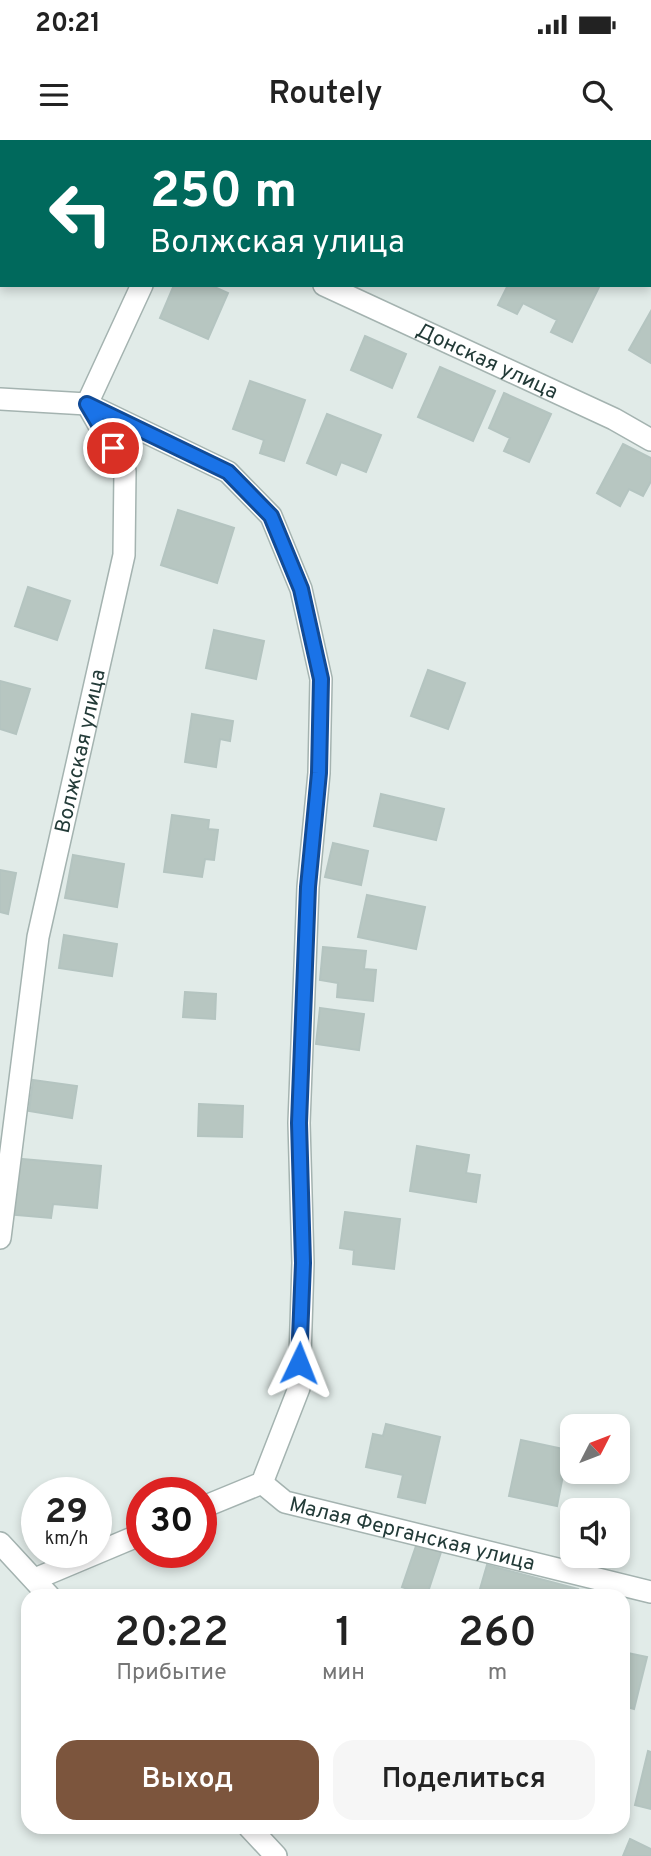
<!DOCTYPE html>
<html lang="ru">
<head>
<meta charset="utf-8">
<style>
  :root { --surface:#fff; --page:#f6f6f6; --text:#222; --muted:#767676; --accent:#7c553d }
  body { margin:0; font-family:Overpass,sans-serif; background:var(--page); color:var(--text); height:100vh; display:flex; flex-direction:column; font-size:26px; white-space:nowrap }
  * { box-sizing:border-box; margin:0 }
  p { font-size:23px; color:var(--muted) }
  .icon { flex:none; width:38px; height:38px; fill:none; stroke:currentColor; stroke-width:2; stroke-linecap:round; stroke-linejoin:round }
  .map { position:relative; flex:1; overflow:hidden }
  .details { position:absolute; left:21px; top:1449px; width:609px; height:245px; display:flex; flex-direction:column; background:var(--surface); border-radius:21px; box-shadow:0 4px 10px #0003 }
  .details>* { flex:none }
  .top-card { position:absolute; left:0px; top:0px; width:651px; height:147px; box-shadow:0 4px 10px #0003; background:#00695c; color:#fff; overflow:hidden }
  .needle { width:46px; rotate:48deg }
  .tools { position:absolute; left:560px; top:1274px; display:grid; gap:14px }
  .tools a { display:grid; place-items:center; width:70px; height:70px; border-radius:14px; background:var(--surface); box-shadow:0 4px 10px #0003; font-size:35px }
  .speed { position:absolute; left:21px; top:1337px; display:flex; gap:14px; font-size:35px; font-weight:700; text-align:center }
  .speed>* { display:grid; place-content:center; width:91px; height:91px; border-radius:50%; background:var(--surface); box-shadow:0 4px 10px #0003; line-height:1 }
  .speed small { font-size:18px; font-weight:400 }
  .speed .limit { border:10px solid #d22; background:#fff; color:#111 }
  .pin { position:absolute; display:grid; place-items:center; width:60px; height:60px; color:#fff; margin:-30px; border:4px solid #fff; border-radius:50%; box-shadow:0 2px 7px #0007 }
  .me { position:absolute; width:77px; margin:-38px; rotate:2deg; stroke-linejoin:round; filter:drop-shadow(0 0 5px #0008) }
  .turn { display:flex; align-items:center; gap:24px; height:147px; padding:0 35px; font-size:32px }
  .turn .icon { width:91px; height:91px; stroke-width:2.5 }
  .turn b { display:block; font-size:49px; line-height:60px }
  .eta { display:flex; justify-content:space-evenly; align-items:center; height:119px; text-align:center }
  .eta b { font-size:42px; font-weight:600; line-height:49px }
  .action { display:flex; gap:14px; margin-top:auto; padding:14px 35px }
  .action a { flex:1; height:80px; border-radius:21px; background:var(--accent); color:#fff; font-size:28px; font-weight:600; line-height:80px; text-align:center }
  .action a+a { background:var(--page); color:var(--text) }
  .status { display:flex; justify-content:space-between; align-items:center; height:49px; padding:0 35px; background:var(--surface); direction:ltr }
  .status svg { height:19px; fill:currentColor }
  header { display:flex; justify-content:space-between; align-items:center; height:91px; padding:0 35px; background:var(--surface); font-size:32px; font-weight:600 }
  .map>svg:first-child { display:block }
  .building { fill:#b7c6c1; stroke:#b4c4c0; stroke-width:2 }
  .lines { fill:none; stroke-linecap:round; stroke-linejoin:round }
  .minor-casing { stroke:#a4b3b0; stroke-width:24 }
  .minor { stroke:#fff; stroke-width:21 }
  .route-casing { stroke:#114b97; stroke-width:18 }
  .route { stroke:#1a73e8; stroke-width:12 }
  .labels { text-anchor:middle; stroke-width:6; stroke-linejoin:round; paint-order:stroke }
  .street-label { font-size:21px; fill:#233b38; stroke:#f2f8f6 }
</style>
</head>
<body>
<div class="status"><b>20:21</b><svg viewBox="0 0 49 12"><path d="M0 12V9h3v3zM5 12V6h3v6zM10 12V3h3v9zM15 12V0h3v12zM26 1h20v11H26zM47 4h2v5h-2z"/></svg></div>
<header><svg class="icon" aria-label="menu" viewBox="0 0 24 24"><path d="M4 6h16M4 12h16M4 18h16"/></svg>Routely<svg class="icon" aria-label="search" viewBox="0 0 24 24"><circle cx="10" cy="10" r="6"/><path d="M15 15l6 6"/></svg></header>
<div class="map">
<svg width="651" height="1716" viewBox="0 0 651 1716">
  <rect width="100%" height="100%" fill="#e1ebe8"/>
  <!-- building -->
  <path class="building" d="M174 145H210L228 153 208 199 160 178Z
    M508 145H600L572 202 551 192 557 180 523 163 517 174 498 165Z
    M651 171V223L629 210Z
    M365 196 406 214 392 248 351 230Z
    M440 227 495 251 473 301 418 277Z
    M250 241 305 260 284 321 260 313 264 300 233 289Z
    M504 253 551 274 529 322 504 311 510 298 489 288Z
    M327 274 381 295 366 332 341 322 336 335 307 323Z
    M623 304 651 318V341L643 356 629 349 620 366 597 353Z
    M178 370 234 388 217 443 161 425Z
    M28 447 70 461 57 500 15 486Z
    M214 490 264 501 256 539 206 528Z
    M428 530 465 543 448 589 411 576Z
    M0 541 30 549 16 594 0 589Z
    M192 574 233 581 230 601 220 599 216 627 185 622Z
    M381 654 444 669 436 700 374 686Z
    M172 675 209 680 208 689 218 690 214 720 205 719 202 737 164 732Z
    M333 703 368 711 361 745 325 737Z
    M73 715 124 724 117 767 65 758Z
    M0 730 16 733 8 774 0 772Z
    M367 755 425 767 416 809 358 797Z
    M64 795 117 804 112 836 59 828Z
    M323 807 366 811 364 829 376 830 373 861 337 857 338 843 320 840Z
    M185 852 216 854 215 879 183 877Z
    M320 868 364 874 359 910 316 904Z
    M33 940 77 946 72 978 29 971Z
    M199 964 243 966 242 997 198 996Z
    M417 1006 469 1015 466 1033 480 1035 476 1062 410 1051Z
    M11 1018 101 1026 97 1068 53 1064 51 1078 6 1074Z
    M345 1072 400 1079 394 1129 353 1124 354 1110 340 1108Z
    M386 1284 440 1297 425 1363 398 1357 403 1335 366 1327 373 1294 383 1296Z
    M521 1300 568 1310 557 1366 509 1356Z
    M417 1403 441 1412 427 1455 402 1447Z
    M487 1425 578 1449 576 1456H478Z
    M623 1512 647 1517 634 1569 623 1566Z
    M648 1611 651 1612V1669L635 1665Z
    M630 1699 651 1709V1716H623Z"/>
  <g class="lines">
    <defs>
      <g id="minor">
        <path d="M204 2 205 0"/>
        <path id="s1" d="M324 145 614 279 651 300"/>
        <path d="M0 259 87 264 228 332 271 376 301 449 321 539 319 633 308 747 299 983 303 1123 299 1248 262 1343 201 1368"/>
        <path id="s2" d="M0 1098 38 797 124 415 125 331 87 264 142 145"/>
        <path id="s3" d="M262 1343 285 1362 651 1452"/>
        <path d="M0 1403 49 1456"/>
        <path d="M35 1439 142 1394"/>
        <path d="M249 1687 276 1716"/>
      </g>
    </defs>
    <!-- minor casing -->
    <use href="#minor" class="minor-casing"/>
    <!-- minor -->
    <use href="#minor" class="minor"/>
  </g>
  <g class="lines">
    <defs>
      <path id="route" d="M113 308 87 264 228 332 271 376 301 449 321 539 319 633 308 747 299 983 303 1123 299 1223"/>
    </defs>
    <!-- route casing -->
    <use href="#route" class="route-casing"/>
    <!-- route -->
    <use href="#route" class="route"/>
  </g>
  <g class="labels">
    <!-- street labels -->
    <g class="street-label">
      <text dy="7" stroke="none"><textPath href="#s1" startOffset="180">Донская улица</textPath></text>
      <text dy="7" stroke="none"><textPath href="#s2" startOffset="494">Волжская улица</textPath></text>
      <text dy="7" stroke="none"><textPath href="#s3" startOffset="161">Малая Ферганская улица</textPath></text>
    </g>
  </g>
</svg>
<div class="tools">
<a><svg class="needle" viewBox="-14 -14 28 28"><path d="M0-13l5 13h-10z" fill="#e53935"/><path d="M0 13l5-13h-10z" fill="#767676"/></svg></a>
<a><svg class="icon" aria-label="sound" viewBox="0 0 24 24"><path d="M4 9h4l5-4v14l-5-4H4zM17 9q2 3 0 6"/></svg></a>
</div>
<div class="speed"><div>29<small>km/h</small></div><div class="limit">30</div></div>
<div class="pin" style="left:113px;top:308px;background:#d93025"><svg class="icon" aria-label="arrive" viewBox="0 0 24 24"><path d="M6 21V4h12l-3 4 3 4H6"/></svg></div>
<svg class="me" style="left:299px;top:1223px" viewBox="-20 -20 40 40"><path d="M0-17L14 15 0 8-14 15z" fill="#1a73e8" stroke="#fff" stroke-width="4"/></svg>
<div class="top-card">
<div class="turn"><svg class="icon" aria-label="left" viewBox="0 0 24 24"><path d="M17 20v-9H6M10 6l-5 5 5 5"/></svg><div><b>250 m</b>Волжская улица</div></div>
</div>
<section class="details">
<div class="eta">
<div><b>20:22</b><p>Прибытие</p></div>
<div><b>1</b><p>мин</p></div>
<div><b>260</b><p>m</p></div>
</div>
<div class="action"><a>Выход</a><a>Поделиться</a></div>
</section>
</div>
</body>
</html>
